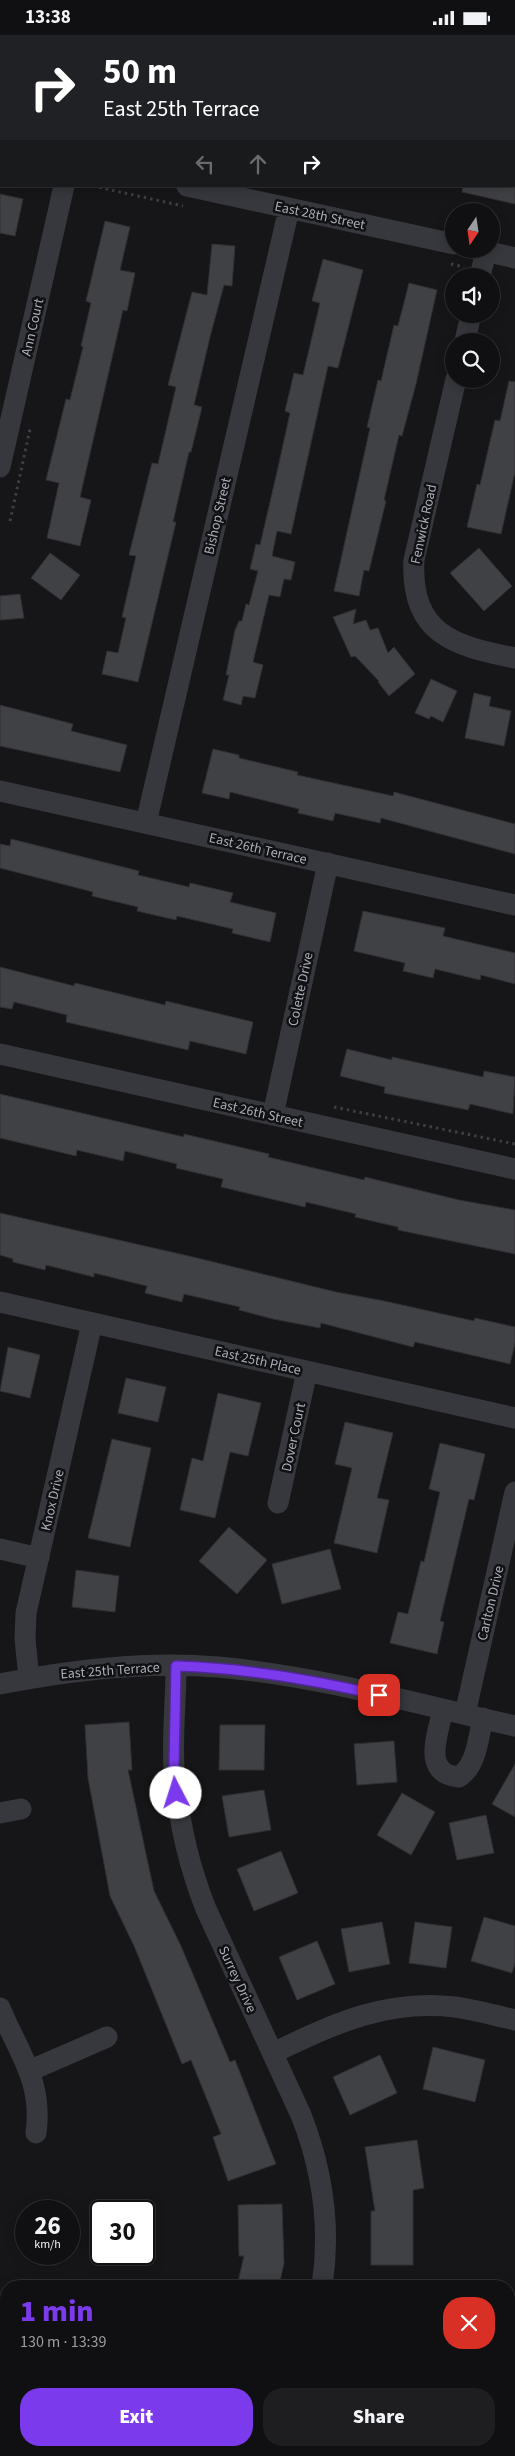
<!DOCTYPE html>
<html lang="en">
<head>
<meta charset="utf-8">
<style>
  :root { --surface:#101012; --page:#1e1e20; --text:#f1f3f6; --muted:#9c9d9f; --line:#303032; --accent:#7c3aed }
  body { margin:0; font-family:"Source Sans 3",sans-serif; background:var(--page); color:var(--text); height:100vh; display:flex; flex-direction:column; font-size:19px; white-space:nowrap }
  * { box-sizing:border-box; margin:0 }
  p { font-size:16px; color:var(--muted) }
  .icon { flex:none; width:28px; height:28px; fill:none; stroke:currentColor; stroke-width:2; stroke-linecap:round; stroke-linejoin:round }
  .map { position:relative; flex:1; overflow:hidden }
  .sheet { position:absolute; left:0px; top:2245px; width:515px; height:176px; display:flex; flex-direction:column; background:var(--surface); border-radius:20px 20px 0 0; box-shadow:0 2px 12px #0003,0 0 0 1px var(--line) }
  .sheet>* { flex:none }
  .guide { position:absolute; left:0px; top:0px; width:515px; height:152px; box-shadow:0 2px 12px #0003,0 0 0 1px var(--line); background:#202124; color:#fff; overflow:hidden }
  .needle { width:32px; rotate:193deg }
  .fabs { position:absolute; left:445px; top:168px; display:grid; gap:10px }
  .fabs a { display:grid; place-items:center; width:55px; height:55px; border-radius:50%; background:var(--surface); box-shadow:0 2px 12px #0003,0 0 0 1px var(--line); font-size:25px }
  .speed { position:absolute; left:15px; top:2165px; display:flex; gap:10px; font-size:25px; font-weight:700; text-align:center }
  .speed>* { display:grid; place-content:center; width:65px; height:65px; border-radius:50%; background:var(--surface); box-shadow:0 2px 12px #0003,0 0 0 1px var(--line); line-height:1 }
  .speed small { font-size:12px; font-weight:400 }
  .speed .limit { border:2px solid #111; border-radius:8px; background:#fff; color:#111 }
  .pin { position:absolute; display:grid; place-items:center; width:42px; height:42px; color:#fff; margin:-21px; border-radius:10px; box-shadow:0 2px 8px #0006 }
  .me { position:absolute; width:55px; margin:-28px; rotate:355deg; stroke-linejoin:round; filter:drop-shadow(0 0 4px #0008) }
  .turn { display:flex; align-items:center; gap:18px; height:105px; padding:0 20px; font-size:22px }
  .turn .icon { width:65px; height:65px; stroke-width:2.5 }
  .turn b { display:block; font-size:35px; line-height:42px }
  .lanes { display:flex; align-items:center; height:48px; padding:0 20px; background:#0003; justify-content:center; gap:25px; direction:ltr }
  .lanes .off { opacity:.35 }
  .round { display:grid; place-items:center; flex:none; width:52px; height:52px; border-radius:20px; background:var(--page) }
  .summary { display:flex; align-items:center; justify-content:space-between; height:85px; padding:0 20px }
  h1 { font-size:30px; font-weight:800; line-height:38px; color:var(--accent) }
  .action { display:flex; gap:10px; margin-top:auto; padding:10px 20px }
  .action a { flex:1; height:58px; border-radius:20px; background:var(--accent); color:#fff; font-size:20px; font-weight:800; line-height:58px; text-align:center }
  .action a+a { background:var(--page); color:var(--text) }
  .status { display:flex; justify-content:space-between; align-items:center; height:35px; padding:0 25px; background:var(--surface); direction:ltr }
  .status svg { height:14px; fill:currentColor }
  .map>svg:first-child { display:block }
  .building { fill:#404145; stroke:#303034 }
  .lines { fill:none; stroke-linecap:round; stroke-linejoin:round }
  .path { stroke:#3d3f44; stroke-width:3; stroke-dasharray:2.5 4; stroke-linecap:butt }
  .minor { stroke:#37383d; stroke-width:21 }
  .route-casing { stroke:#51269a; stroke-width:12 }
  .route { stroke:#7c3aed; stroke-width:9 }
  .labels { text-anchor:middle; stroke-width:5; stroke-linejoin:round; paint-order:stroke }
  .street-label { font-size:14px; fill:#a8adb8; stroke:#111113 }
</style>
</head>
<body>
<div class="status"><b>13:38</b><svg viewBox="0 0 49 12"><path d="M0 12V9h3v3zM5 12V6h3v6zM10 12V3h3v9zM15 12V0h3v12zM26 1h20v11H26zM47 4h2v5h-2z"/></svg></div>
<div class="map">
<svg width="515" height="2421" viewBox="0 0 515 2421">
  <rect width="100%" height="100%" fill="#161618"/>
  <!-- building -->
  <path class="building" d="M463 151H515V169L462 157Z
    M0 159 23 164 15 201 0 198Z
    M105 186 130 192 120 235 135 238 127 276 123 275 80 462 91 465 80 511 47 503 59 448 46 445 66 364 70 365 83 312 81 311 91 268 86 266Z
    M212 209 235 211 232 251 224 250 210 302 194 370 202 372 191 417H189L173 487H176L138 647 102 639 107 616 118 618 126 583 122 582 136 521 129 520 152 428 158 429 176 352 168 350 192 257 207 260Z
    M323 224 363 235 338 333 328 331 291 499 277 496 272 521 295 527 291 545 284 544 280 562 269 560 253 627 263 630 255 663 243 661 241 670 223 665 229 640H226L235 595 239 586H242L246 569 249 570 258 536 250 534 256 509 260 510 277 437 290 378 285 376 294 338 303 340 320 268 312 266Z
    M409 248 437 255 416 349 402 401 399 400 384 465 386 466 369 536 364 535 359 561 334 556 370 393 367 392 378 345 381 346 394 290 398 291Z
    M509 346 515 347V437L501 499 467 492 477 449 480 450 495 385 500 386Z
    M479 513 512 551 484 576 450 538Z
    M50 518 80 540 61 565 31 543Z
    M20 559 24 583 0 585V561Z
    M356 574 353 589 366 585 370 595 378 593 388 618 394 612 415 639 389 661 378 647 379 646 355 621 351 622 333 582Z
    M431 644 457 656 443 687 431 681 429 684 415 678Z
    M474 658 491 662 489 671 511 676 504 711 465 703Z
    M0 670 73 689 71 696 127 710 120 737 0 711Z
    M213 714 239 720V723L298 737 297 740 393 761 394 757 515 789V819L381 783 380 788 335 778 333 786 298 778 299 774 230 757 229 764 202 758Z
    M11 804 139 836 138 840 189 852 190 848 233 858 230 867 276 878 270 907 232 898 233 894 177 881 176 885 137 876 138 872 92 861 93 857 0 833V809L10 811Z
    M363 876 445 893 443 901 515 918V949L481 940 480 945 435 934 433 943 403 936 405 928 354 916Z
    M0 932 74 951 75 948 165 970 166 966 253 987 246 1019 190 1006 188 1015 66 987 67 980 14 967 12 974 0 972Z
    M347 1014 392 1025V1022L483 1042 484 1036 515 1042 513 1079 470 1069 468 1075 384 1058 385 1052 340 1041Z
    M0 1059 184 1102V1099L231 1110 269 1119 268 1122 364 1145 365 1142 459 1165 515 1175V1219L398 1195V1192L355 1182 356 1179 306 1167 305 1172 221 1152 223 1144 176 1133 177 1129 125 1116 123 1126 77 1115 76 1121 0 1103Z
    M0 1178 193 1222 336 1257 384 1266 474 1286 475 1283 515 1292V1308L510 1329 415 1307 413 1312 321 1288 320 1293 273 1284 239 1275 240 1272 184 1259 182 1267 145 1258 147 1251 94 1238V1242L46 1230 45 1235 13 1227V1224L0 1220Z
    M8 1312 40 1320 30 1363 0 1356Z
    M126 1343 166 1352 158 1387 118 1378Z
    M218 1358 261 1368 248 1421 230 1417 215 1483 180 1475 192 1423 203 1426Z
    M345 1387 393 1398 377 1463 389 1465 377 1518 334 1508 352 1433 335 1429Z
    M112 1404 151 1413 130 1512 88 1503Z
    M440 1408 485 1419 474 1465 469 1464 440 1586 444 1587 437 1619 390 1608 398 1577 408 1579 421 1526 424 1527 440 1457 429 1454Z
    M229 1492 267 1525 237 1559 199 1526Z
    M330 1514 341 1554 282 1569 272 1529Z
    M76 1535 119 1541 115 1577 72 1572Z
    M129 1687 132 1735H128L154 1856 181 1911 230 2027 235 2025 276 2129 228 2146 213 2102 221 2099 191 2025 182 2029 135 1913 110 1861 88 1743 85 1690Z
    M220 1690H265L264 1735H219Z
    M394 1706 397 1747 357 1750 354 1709Z
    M515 1729V1782L492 1769Z
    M264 1755 271 1795 229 1802 222 1761Z
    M402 1758 435 1777 411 1820 377 1800Z
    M486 1780 494 1818 457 1825 449 1788Z
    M281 1816 298 1858 254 1876 237 1834Z
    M484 1882 515 1891V1928L512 1938 471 1926Z
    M382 1887 390 1929 349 1937 341 1894Z
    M415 1887 452 1892 446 1933 409 1928Z
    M317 1906 335 1949 297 1965 279 1922Z
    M433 2012 485 2025 475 2067 423 2054Z
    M380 2020 397 2058 350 2080 333 2042Z
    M417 2105 424 2153 413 2155V2230H371V2176H375L365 2112Z
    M282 2169 284 2228 279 2251H237L244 2221H239L238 2170Z"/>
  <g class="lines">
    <!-- path -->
    <path class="path" d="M0 131H1
      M93 151 183 171
      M451 229 464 232
      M491 275 497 251
      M10 486 30 394
      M334 1072 515 1109"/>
    <!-- minor -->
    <path class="minor" d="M0 105H1
      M187 151 454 209
      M476 214 515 223
      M480 241 486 216
      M465 306 471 279
      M456 344 414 525C410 599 454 611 515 623
      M0 432 64 151
      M0 756 515 870
      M146 788 289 174
      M0 1019 515 1134
      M273 1080 328 828
      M0 1267 515 1383
      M278 1468 307 1336
      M0 1514 39 1523
      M176 1631C176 1665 172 1700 174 1734 178 1783 188 1829 206 1874L301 2080C323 2136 331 2192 322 2251
      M29 1643 25 1604 26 1578 92 1288
      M0 1649C72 1635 145 1626 218 1632 319 1641 417 1669 515 1691
      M443 1674C438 1700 421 1738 459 1742 477 1730 478 1703 483 1683
      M465 1679 515 1457
      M0 1778 21 1774
      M0 1973C19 2019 43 2046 36 2098
      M273 2018C334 1989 385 1964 455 1972 475 1975 495 1980 515 1985
      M29 2036 107 2002
      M509 2365 515 2366
      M282 2421 284 2415"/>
  </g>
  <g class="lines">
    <defs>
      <path id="route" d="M176 1758 174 1732 176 1631C246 1633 312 1645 379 1660"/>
    </defs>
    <!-- route casing -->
    <use href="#route" class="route-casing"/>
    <!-- route -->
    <use href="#route" class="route"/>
  </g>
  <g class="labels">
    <!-- street labels -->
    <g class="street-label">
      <text transform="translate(320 180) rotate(12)" y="5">East 28th Street</text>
      <text transform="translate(32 292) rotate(-77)" y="5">Ann Court</text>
      <text transform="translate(217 481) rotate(-77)" y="5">Bishop Street</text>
      <text transform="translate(423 489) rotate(-78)" y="5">Fenwick Road</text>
      <text transform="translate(258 813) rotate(13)" y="5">East 26th Terrace</text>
      <text transform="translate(300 954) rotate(-78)" y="5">Colette Drive</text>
      <text transform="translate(258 1077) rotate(13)" y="5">East 26th Street</text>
      <text transform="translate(258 1325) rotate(13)" y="5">East 25th Place</text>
      <text transform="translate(293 1402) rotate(-78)" y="5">Dover Court</text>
      <text transform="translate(52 1465) rotate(-77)" y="5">Knox Drive</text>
      <text transform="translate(490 1568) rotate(-77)" y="5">Carlton Drive</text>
      <text transform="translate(110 1635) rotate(-4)" y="5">East 25th Terrace</text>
      <text transform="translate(238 1944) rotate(65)" y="5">Surrey Drive</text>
    </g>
  </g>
</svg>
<div class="fabs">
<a><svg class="needle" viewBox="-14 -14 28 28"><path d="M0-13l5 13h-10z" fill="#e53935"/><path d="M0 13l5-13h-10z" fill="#9c9d9f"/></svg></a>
<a><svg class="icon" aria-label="sound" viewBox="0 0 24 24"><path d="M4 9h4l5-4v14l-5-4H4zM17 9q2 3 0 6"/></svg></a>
<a><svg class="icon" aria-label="search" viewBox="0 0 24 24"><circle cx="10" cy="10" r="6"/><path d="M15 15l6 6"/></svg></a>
</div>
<div class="speed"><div>26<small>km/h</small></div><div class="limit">30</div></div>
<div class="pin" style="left:379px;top:1660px;background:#d93025"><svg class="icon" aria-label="arrive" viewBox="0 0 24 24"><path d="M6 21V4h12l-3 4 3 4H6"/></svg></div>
<svg class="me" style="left:176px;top:1758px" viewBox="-20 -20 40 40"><circle r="19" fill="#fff"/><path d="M0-13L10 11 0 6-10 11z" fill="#7c3aed"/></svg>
<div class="guide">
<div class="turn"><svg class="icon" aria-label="right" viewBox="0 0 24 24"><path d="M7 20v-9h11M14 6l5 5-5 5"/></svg><div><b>50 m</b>East 25th Terrace</div></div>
<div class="lanes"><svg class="icon off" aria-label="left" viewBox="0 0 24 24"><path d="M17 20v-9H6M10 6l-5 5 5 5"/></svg><svg class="icon off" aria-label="ahead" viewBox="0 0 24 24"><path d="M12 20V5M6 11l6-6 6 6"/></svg><svg class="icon" aria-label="right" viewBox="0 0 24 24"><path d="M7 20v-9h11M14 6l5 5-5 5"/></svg></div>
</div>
<section class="sheet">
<div class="summary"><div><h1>1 min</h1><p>130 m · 13:39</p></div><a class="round" style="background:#d93025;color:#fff"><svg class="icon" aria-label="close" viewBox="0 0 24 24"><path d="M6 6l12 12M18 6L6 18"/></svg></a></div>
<div class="action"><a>Exit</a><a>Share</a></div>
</section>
</div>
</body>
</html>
